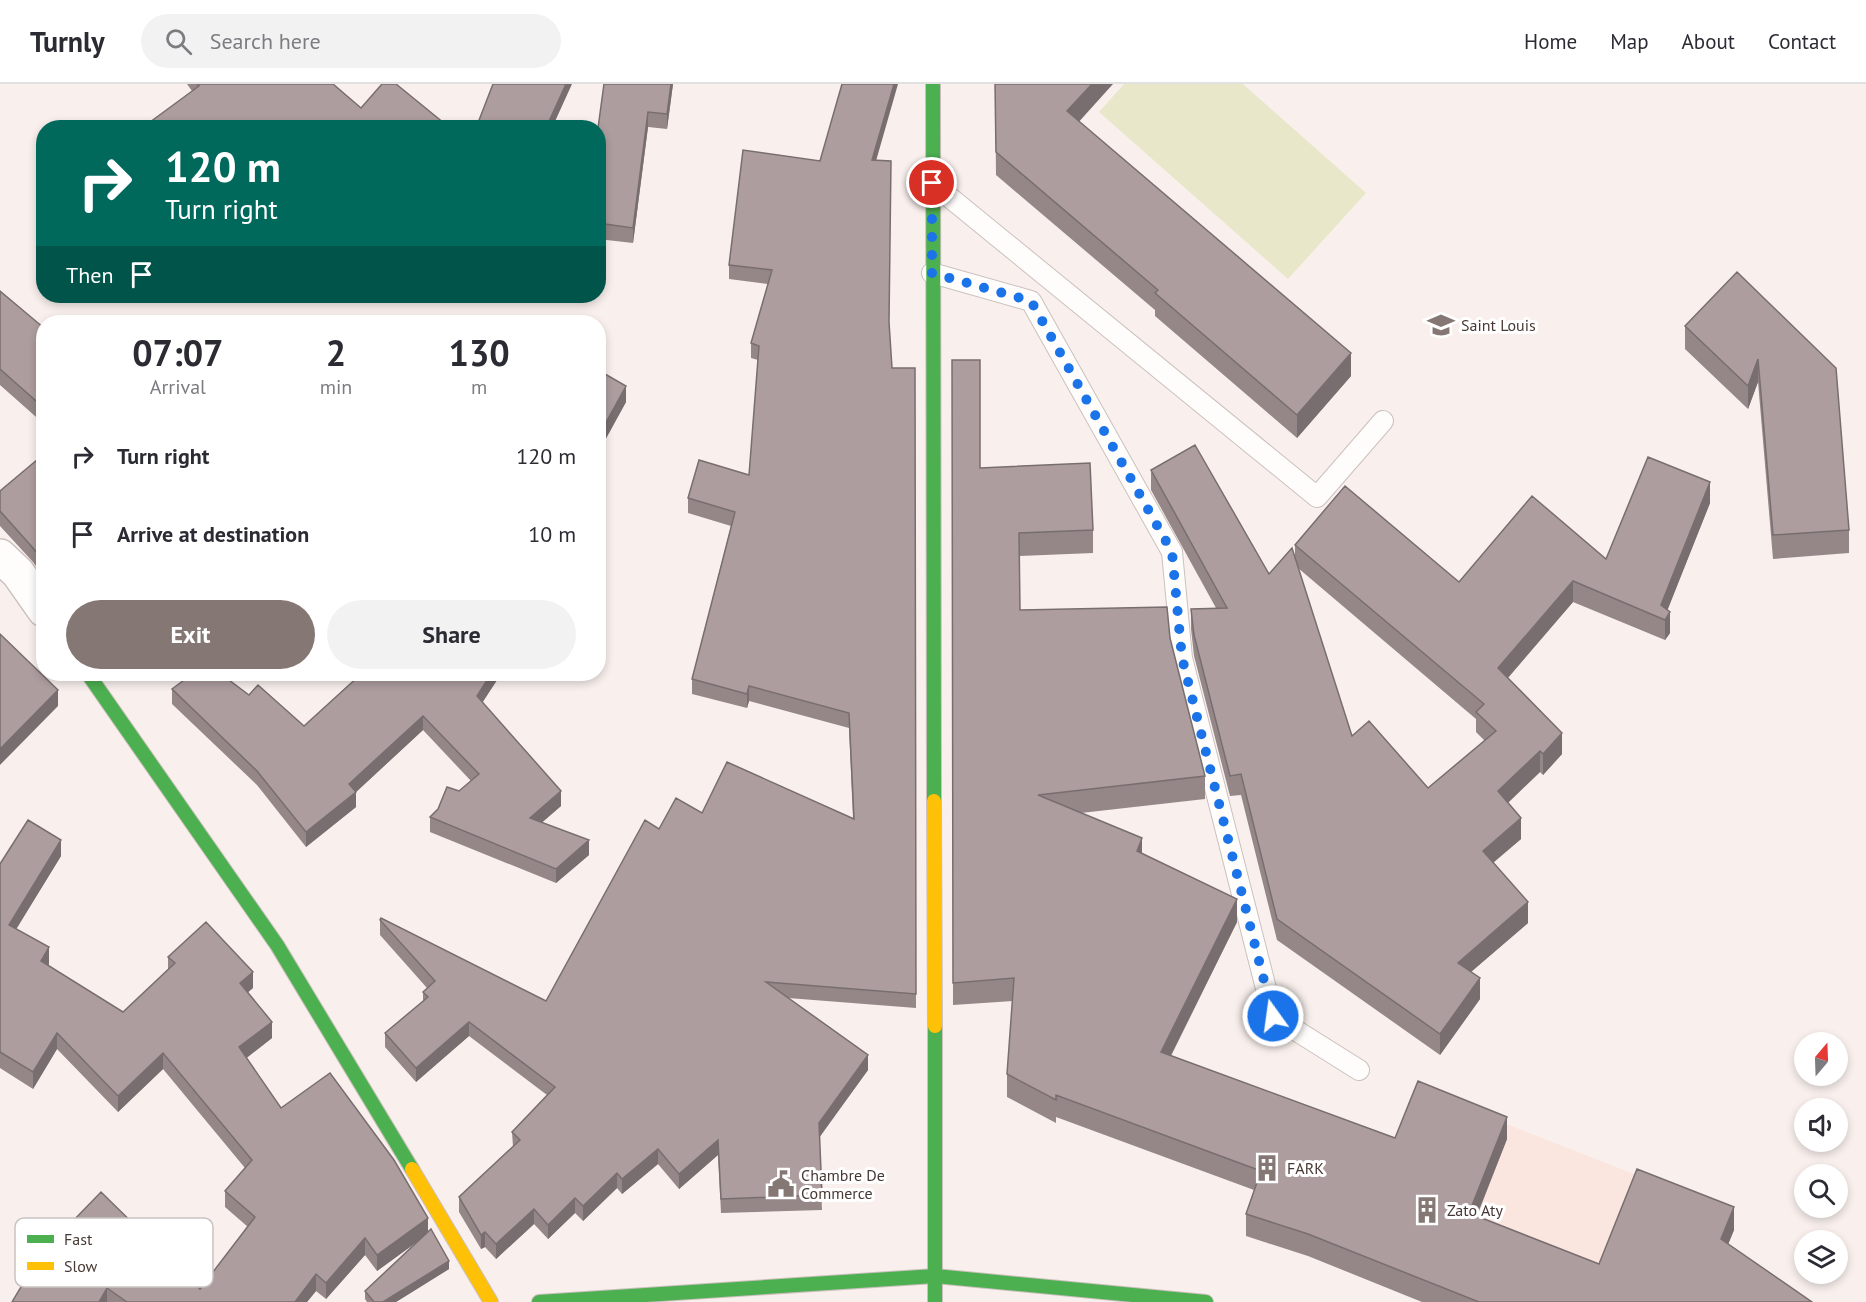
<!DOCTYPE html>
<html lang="en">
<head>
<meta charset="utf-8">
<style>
  :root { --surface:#fff; --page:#f2f2f3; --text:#2b2b33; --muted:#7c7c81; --line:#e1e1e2; --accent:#857874 }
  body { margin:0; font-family:"PT Sans",sans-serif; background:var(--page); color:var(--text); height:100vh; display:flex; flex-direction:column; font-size:22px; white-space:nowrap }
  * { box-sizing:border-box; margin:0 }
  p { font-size:20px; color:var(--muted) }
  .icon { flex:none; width:33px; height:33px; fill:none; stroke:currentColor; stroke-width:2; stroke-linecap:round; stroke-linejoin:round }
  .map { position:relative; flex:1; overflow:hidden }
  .panel { position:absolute; left:36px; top:231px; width:570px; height:366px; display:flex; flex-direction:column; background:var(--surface); border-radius:24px; box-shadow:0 3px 9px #0003 }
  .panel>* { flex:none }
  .guide { position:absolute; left:36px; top:36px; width:570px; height:183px; border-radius:24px; box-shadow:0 3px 9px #0003; background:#00695c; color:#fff; overflow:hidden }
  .needle { width:39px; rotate:19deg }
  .tools { position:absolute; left:1794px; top:948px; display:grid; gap:12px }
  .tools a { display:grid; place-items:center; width:54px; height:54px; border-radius:50%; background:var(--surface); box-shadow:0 3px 9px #0003; font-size:30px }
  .pin { position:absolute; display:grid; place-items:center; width:51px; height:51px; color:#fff; margin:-26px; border:3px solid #fff; border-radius:50%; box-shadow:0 2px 6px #0007 }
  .me { position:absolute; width:66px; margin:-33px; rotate:346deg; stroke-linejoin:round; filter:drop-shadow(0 0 4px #0008) }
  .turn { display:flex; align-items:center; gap:21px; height:126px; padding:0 30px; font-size:27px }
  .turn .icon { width:78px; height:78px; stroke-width:2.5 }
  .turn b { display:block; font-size:42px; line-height:51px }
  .then { display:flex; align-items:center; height:57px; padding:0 30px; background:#0003; gap:12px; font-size:22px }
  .eta { display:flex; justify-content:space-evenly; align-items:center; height:102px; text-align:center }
  .eta b { font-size:36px; font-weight:600; line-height:42px }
  .cta { display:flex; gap:12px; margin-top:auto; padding:12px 30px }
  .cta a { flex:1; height:69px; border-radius:36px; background:var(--accent); color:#fff; font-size:24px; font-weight:600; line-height:69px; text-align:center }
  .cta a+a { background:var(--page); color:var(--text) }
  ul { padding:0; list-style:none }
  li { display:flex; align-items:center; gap:18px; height:78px; padding:0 30px }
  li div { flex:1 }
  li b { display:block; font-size:22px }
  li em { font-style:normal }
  header { display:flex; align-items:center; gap:36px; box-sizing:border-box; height:84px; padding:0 30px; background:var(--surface); border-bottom:2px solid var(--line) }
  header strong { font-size:28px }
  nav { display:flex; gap:33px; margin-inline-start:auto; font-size:21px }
  .search { width:420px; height:54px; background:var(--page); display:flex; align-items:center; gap:15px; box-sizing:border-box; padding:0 21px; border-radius:33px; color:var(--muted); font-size:22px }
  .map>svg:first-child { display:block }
  .built { fill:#fae6df }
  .green { fill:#e9e7ca }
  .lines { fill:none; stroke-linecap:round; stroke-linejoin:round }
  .lane-casing { stroke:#cbc0bd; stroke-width:22 }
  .street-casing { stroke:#cbc0bd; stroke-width:36 }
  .fast-casing { stroke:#cbc0bd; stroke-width:16 }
  .slow-casing { stroke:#cbc0bd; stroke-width:16 }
  .lane { stroke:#fefdfc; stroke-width:20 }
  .street { stroke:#fefdfc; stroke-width:33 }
  .fast { stroke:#4caf50; stroke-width:14 }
  .slow { stroke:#ffc107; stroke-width:14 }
  .wall { fill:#958788; fill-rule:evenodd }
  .shaded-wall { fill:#796e6f }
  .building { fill:#ad9d9e; stroke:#796e6f; stroke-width:1.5 }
  .route { stroke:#1a73e8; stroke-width:10; stroke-dasharray:0 18 }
  .labels { text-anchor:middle; stroke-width:6; stroke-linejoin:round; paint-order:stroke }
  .poi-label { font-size:16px; fill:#473833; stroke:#fff; text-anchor:start }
  .key { fill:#fff; stroke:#c8c3c2; stroke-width:1.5 }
  .key-label { font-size:16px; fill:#473833 }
</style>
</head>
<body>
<header>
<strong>Turnly</strong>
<div class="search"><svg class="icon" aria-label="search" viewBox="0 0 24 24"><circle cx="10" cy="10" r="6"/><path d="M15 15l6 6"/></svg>Search here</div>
<nav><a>Home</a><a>Map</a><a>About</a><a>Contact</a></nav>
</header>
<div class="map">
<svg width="1866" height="1218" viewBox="0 0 1866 1218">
  <rect width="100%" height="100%" fill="#f9f0ed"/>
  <!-- built -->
  <path class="built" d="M1432 1011 1729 1127 1697 1218H1432Z"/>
  <!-- green -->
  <path class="green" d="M1124 0H1243L1366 109 1288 195 1099 28Z"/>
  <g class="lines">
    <defs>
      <path id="lane" d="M932 99 1317 413 1383 337
        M932 189 1031 217 1172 468 1182 574 1273 932 1359 986"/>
      <path id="street" d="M0 472 18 489 44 526"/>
      <path id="fast" d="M933 0 934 717
        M88 590 277 861 412 1085
        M935 942V1218
        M539 1218 935 1192 1206 1218"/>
      <path id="slow" d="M934 717 935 942
        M412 1085 491 1218"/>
    </defs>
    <!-- lane casing -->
    <use href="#lane" class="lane-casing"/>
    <!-- street casing -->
    <use href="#street" class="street-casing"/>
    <!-- fast casing -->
    <use href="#fast" class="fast-casing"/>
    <!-- slow casing -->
    <use href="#slow" class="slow-casing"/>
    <!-- lane -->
    <use href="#lane" class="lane"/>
    <!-- street -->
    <use href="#street" class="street"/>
    <!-- fast -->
    <use href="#fast" class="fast"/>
    <!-- slow -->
    <use href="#slow" class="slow"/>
  </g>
  <!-- wall -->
  <path class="wall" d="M187 0H333L361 24 192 7Z
    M604 0H673L667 45 648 43 633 159 598 155V44Z
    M995 0 1079 37 1351 292 1297 354 1155 232V226L996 91Z
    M876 76 892 284H915L916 924 788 914 868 986 819 1053 822 1126 721 1129 718 1071 679 1105 658 1080 622 1110 617 1104 583 1137 575 1129 548 1155 534 1140 496 1175 485 1163 481 1165 459 1128V1113L513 1063 512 1048 547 1011 469 952 416 998 385 963V949L423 918V908L427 904 380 851V836L546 917 659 745 702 729 853 734 849 644 749 617 747 624 692 610V595L731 442 688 429V414L749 391 758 276 751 274V259L768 200 729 195V181L820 77Z
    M0 207 44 244V340L0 301Z
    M1685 242 1836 284 1849 446V469L1773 475 1758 298 1748 325 1685 265Z
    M952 276 980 384 1093 446V469L1020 472V526L1170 554 1205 692V715L1081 729 1142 769 1237 838 1171 972 1395 1054 1507 1055 1477 1132 1599 1180 1734 1146 1728 1160 1812 1218H1422L1308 1172 1246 1152V1130L1254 1106 1056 1033V1039L1007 1013V990L1013 917 953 921Z
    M598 286 626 318 604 358 598 355Z
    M44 370V493L33 478 0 442V407Z
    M1151 386 1269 490 1295 473V461L1459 498 1606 475 1710 419 1667 526 1670 549 1665 556 1573 518 1508 594 1562 670 1543 691 1540 688 1508 719 1521 755 1493 779 1528 839 1471 888 1480 915 1440 971 1277 856 1241 711 1230 712 1194 572 1191 545V525L1216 524 1151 406ZM1298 484 1476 635V648L1485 657 1428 704 1352 652Z
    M347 590H501L482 618 561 722 542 738 589 771 556 799 430 748V733L471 697 423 646 356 708V723L306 763 257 701 172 620V605L249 611 304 642 353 597Z
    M61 772 16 845 49 880 48 881 123 928 168 886V873L253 904 248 908 272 954 246 974 281 1024 428 1148 449 1185 396 1218H367L365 1215V1207L418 1157 377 1187 365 1171 326 1215 316 1207 307 1218H12L40 1171 200 1205 248 1143 225 1123V1107L245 1084 163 985 118 1028 57 965 33 1005 0 984V780Z"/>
  <!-- shaded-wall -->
  <path class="shaded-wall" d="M566 0H572L552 44H546Z
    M671 0H673L667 45V30Z
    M894 0H898L872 91V76Z
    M1092 0H1113L1067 51V27Z
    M648 28V43L633 159V144Z
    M1351 269V292L1297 354V331Z
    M1758 275V298L1748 325V302Z
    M626 302V318L604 358V342Z
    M1710 398V419L1664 535 1661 521Z
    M1573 497V518L1498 605V584Z
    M1670 528V549L1665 556V536Z
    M491 590H501L477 627V612Z
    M749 602V617L747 624V610Z
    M58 606V622L0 681V665Z
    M423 632V646L355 709 356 708V723L306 763V748L349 700Z
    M1562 649V670L1543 691V670Z
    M1540 667V688L1498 728V707Z
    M561 707V722L530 749V734Z
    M1521 734V755L1483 787V767Z
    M1142 754V777L1137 767Z
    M61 756V772L9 857V841Z
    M589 756V771L556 799V785Z
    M1237 815V838L1161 991V968Z
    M1528 818V839L1458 899V879Z
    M49 863V880L41 893V877Z
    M253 888V904L240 915V899Z
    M1480 894V915L1440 971V950Z
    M272 938V954L239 980V963Z
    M469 938V952L416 998V984Z
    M57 949V965L33 1005V988Z
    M163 969V985L118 1028V1012Z
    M868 971V986L819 1054V1039Z
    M1507 1033V1055L1469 1151V1129Z
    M718 1056V1071L679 1105V1090Z
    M658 1065V1080L622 1110V1095Z
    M617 1089V1104L583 1137V1122Z
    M575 1114V1129L548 1155V1141Z
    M1734 1123V1146L1721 1178V1155Z
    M534 1125V1140L496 1175V1160Z
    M428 1134V1150L377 1187V1171Z
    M485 1148V1163L481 1165V1151Z
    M365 1154V1171L326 1215V1199Z
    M449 1177V1185L396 1218H383Z
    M316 1190V1207L307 1218H295Z
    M107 1204V1218H99Z"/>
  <!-- building -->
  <path class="building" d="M197 0H333L361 24 382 0H396L450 44H142L199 2Z
    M493 0H566L546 44H476Z
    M604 0H671L667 30 648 28 633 144 598 139V44Z
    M842 0H894L872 76 891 77 889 238 892 284H915L916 910 766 898 868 971 819 1039 822 1111 721 1115 718 1056 679 1090 658 1065 622 1095 617 1089 583 1122 575 1114 548 1141 534 1125 496 1160 485 1148 481 1151 459 1113 520 1056 512 1048 555 1003 469 938 416 984 385 949 428 913 423 908 435 897 380 836 381 834 546 917 645 736 659 745 676 714 702 729 727 678 854 735 849 629 749 602 747 610 692 595 735 428 688 414 699 376 749 391 759 262 751 259 772 186 729 181 743 66 820 77Z
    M995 0H1092L1067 27 1351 269 1297 331 1155 209 1158 206 996 68Z
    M1737 188 1836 284 1849 446 1773 451 1758 275 1748 302 1685 242Z
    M0 207 44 244V324L0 285Z
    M952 276H980V384L1090 379 1093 446 1019 449 1020 526 1167 523 1170 554 1205 692 1038 711 1142 754 1137 767 1237 815 1161 968 1395 1054 1418 997 1507 1033 1469 1129 1599 1180 1637 1085 1734 1123 1721 1155 1812 1218H1479L1308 1150 1246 1130 1261 1087 1056 1011V1016L1007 990 1014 894 953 899Z
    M598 286 626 302 604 342 598 339Z
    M1195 361 1269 490 1292 464 1352 652 1369 637 1428 704 1496 647 1476 628 1484 620 1295 461 1345 402 1459 498 1532 412 1606 475 1648 373 1710 398 1661 521 1670 528 1665 536 1573 497 1498 584 1562 649 1543 670 1540 667 1498 707 1521 734 1483 767 1528 818 1458 879 1480 894 1440 950 1277 835 1241 690 1230 692 1194 551 1191 525 1227 524 1151 386Z
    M44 370V433L38 437 44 439V478L33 464 0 427V407Z
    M0 550 58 606 0 665Z
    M192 590H221L249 611 258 601 304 642 360 591 359 590H491L477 612 561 707 530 734 589 756 556 785 430 733 438 725 447 703 459 707 479 690 423 632 349 700 356 708 306 748 257 687 172 605Z
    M28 736 61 756 9 841 49 863 41 877 123 928 175 879 168 873 206 838 253 888 240 899 272 938 239 963 281 1024 330 989 394 1076 428 1134 377 1171 365 1154 326 1199 316 1190 295 1218H127L107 1204 99 1218H12L40 1171 101 1108 200 1205 255 1133 225 1107 252 1076 163 969 118 1012 57 949 33 988 0 968V780Z
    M431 1145 449 1177 383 1218H374L365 1207Z"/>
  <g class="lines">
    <!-- route -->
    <path class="route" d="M932 99V189L1031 217 1172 468 1182 574 1273 932"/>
  </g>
  <!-- icons -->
  <defs>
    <symbol id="school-bare" viewBox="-9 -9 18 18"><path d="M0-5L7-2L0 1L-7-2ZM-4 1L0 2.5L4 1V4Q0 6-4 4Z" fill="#857874" stroke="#fff" stroke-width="2.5" paint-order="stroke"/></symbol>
    <symbol id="building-bare" viewBox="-9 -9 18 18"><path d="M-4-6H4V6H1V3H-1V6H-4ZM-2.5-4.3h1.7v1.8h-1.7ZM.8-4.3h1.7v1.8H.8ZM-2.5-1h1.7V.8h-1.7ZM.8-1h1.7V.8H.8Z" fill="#857874" stroke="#fff" stroke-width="2.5" paint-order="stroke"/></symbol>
    <symbol id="civic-bare" viewBox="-9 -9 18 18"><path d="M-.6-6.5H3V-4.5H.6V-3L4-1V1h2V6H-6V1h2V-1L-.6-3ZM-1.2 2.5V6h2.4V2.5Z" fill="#857874" stroke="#fff" stroke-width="2.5" paint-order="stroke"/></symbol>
  </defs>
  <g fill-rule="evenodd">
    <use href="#school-bare" x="1422" y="222" width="38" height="38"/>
    <use href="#building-bare" x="1248" y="1065" width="38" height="38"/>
    <use href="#civic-bare" x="762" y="1081" width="38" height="38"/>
    <use href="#building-bare" x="1408" y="1107" width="38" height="38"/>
  </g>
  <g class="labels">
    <!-- poi labels -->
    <g class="poi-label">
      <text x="1461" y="247">Saint Louis</text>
      <text x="1287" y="1090">FARK</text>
      <text x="801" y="1097">Chambre De<tspan x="801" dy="18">Commerce</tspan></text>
      <text x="1447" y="1132">Zato Aty</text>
    </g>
  </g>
  <!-- legend -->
  <rect x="15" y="1134" width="198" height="69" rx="9" class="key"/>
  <rect x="27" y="1151" width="27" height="8" fill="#4caf50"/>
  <rect x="27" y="1178" width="27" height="8" fill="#ffc107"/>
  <g class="key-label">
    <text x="64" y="1161">Fast</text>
    <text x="64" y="1188">Slow</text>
  </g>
</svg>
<div class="tools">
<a><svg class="needle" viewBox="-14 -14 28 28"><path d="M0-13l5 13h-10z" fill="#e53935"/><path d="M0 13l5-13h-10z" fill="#7c7c81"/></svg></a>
<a><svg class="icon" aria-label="sound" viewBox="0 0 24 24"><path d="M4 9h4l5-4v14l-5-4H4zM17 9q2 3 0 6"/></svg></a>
<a><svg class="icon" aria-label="search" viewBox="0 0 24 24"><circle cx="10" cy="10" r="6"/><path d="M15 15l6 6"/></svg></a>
<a><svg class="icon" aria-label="layers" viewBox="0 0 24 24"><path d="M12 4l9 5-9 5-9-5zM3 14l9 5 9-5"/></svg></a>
</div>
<div class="pin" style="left:932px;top:99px;background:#d93025"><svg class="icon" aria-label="arrive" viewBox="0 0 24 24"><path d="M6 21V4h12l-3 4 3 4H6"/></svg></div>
<svg class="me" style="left:1273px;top:932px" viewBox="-20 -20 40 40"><circle r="17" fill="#1a73e8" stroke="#fff" stroke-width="3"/><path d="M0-11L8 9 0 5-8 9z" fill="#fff"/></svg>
<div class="guide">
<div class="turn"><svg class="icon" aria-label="right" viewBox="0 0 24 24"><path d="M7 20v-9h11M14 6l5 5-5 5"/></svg><div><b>120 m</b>Turn right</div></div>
<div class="then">Then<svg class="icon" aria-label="arrive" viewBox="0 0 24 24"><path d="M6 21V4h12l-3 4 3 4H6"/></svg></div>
</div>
<section class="panel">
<div class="eta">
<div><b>07:07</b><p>Arrival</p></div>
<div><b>2</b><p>min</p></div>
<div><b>130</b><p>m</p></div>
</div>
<ul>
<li><svg class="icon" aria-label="right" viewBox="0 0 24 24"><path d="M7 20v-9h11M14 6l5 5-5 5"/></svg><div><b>Turn right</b></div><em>120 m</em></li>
<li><svg class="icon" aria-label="arrive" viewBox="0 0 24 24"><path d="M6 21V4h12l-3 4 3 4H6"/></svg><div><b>Arrive at destination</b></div><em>10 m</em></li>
</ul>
<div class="cta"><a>Exit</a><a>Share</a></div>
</section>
</div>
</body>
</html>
